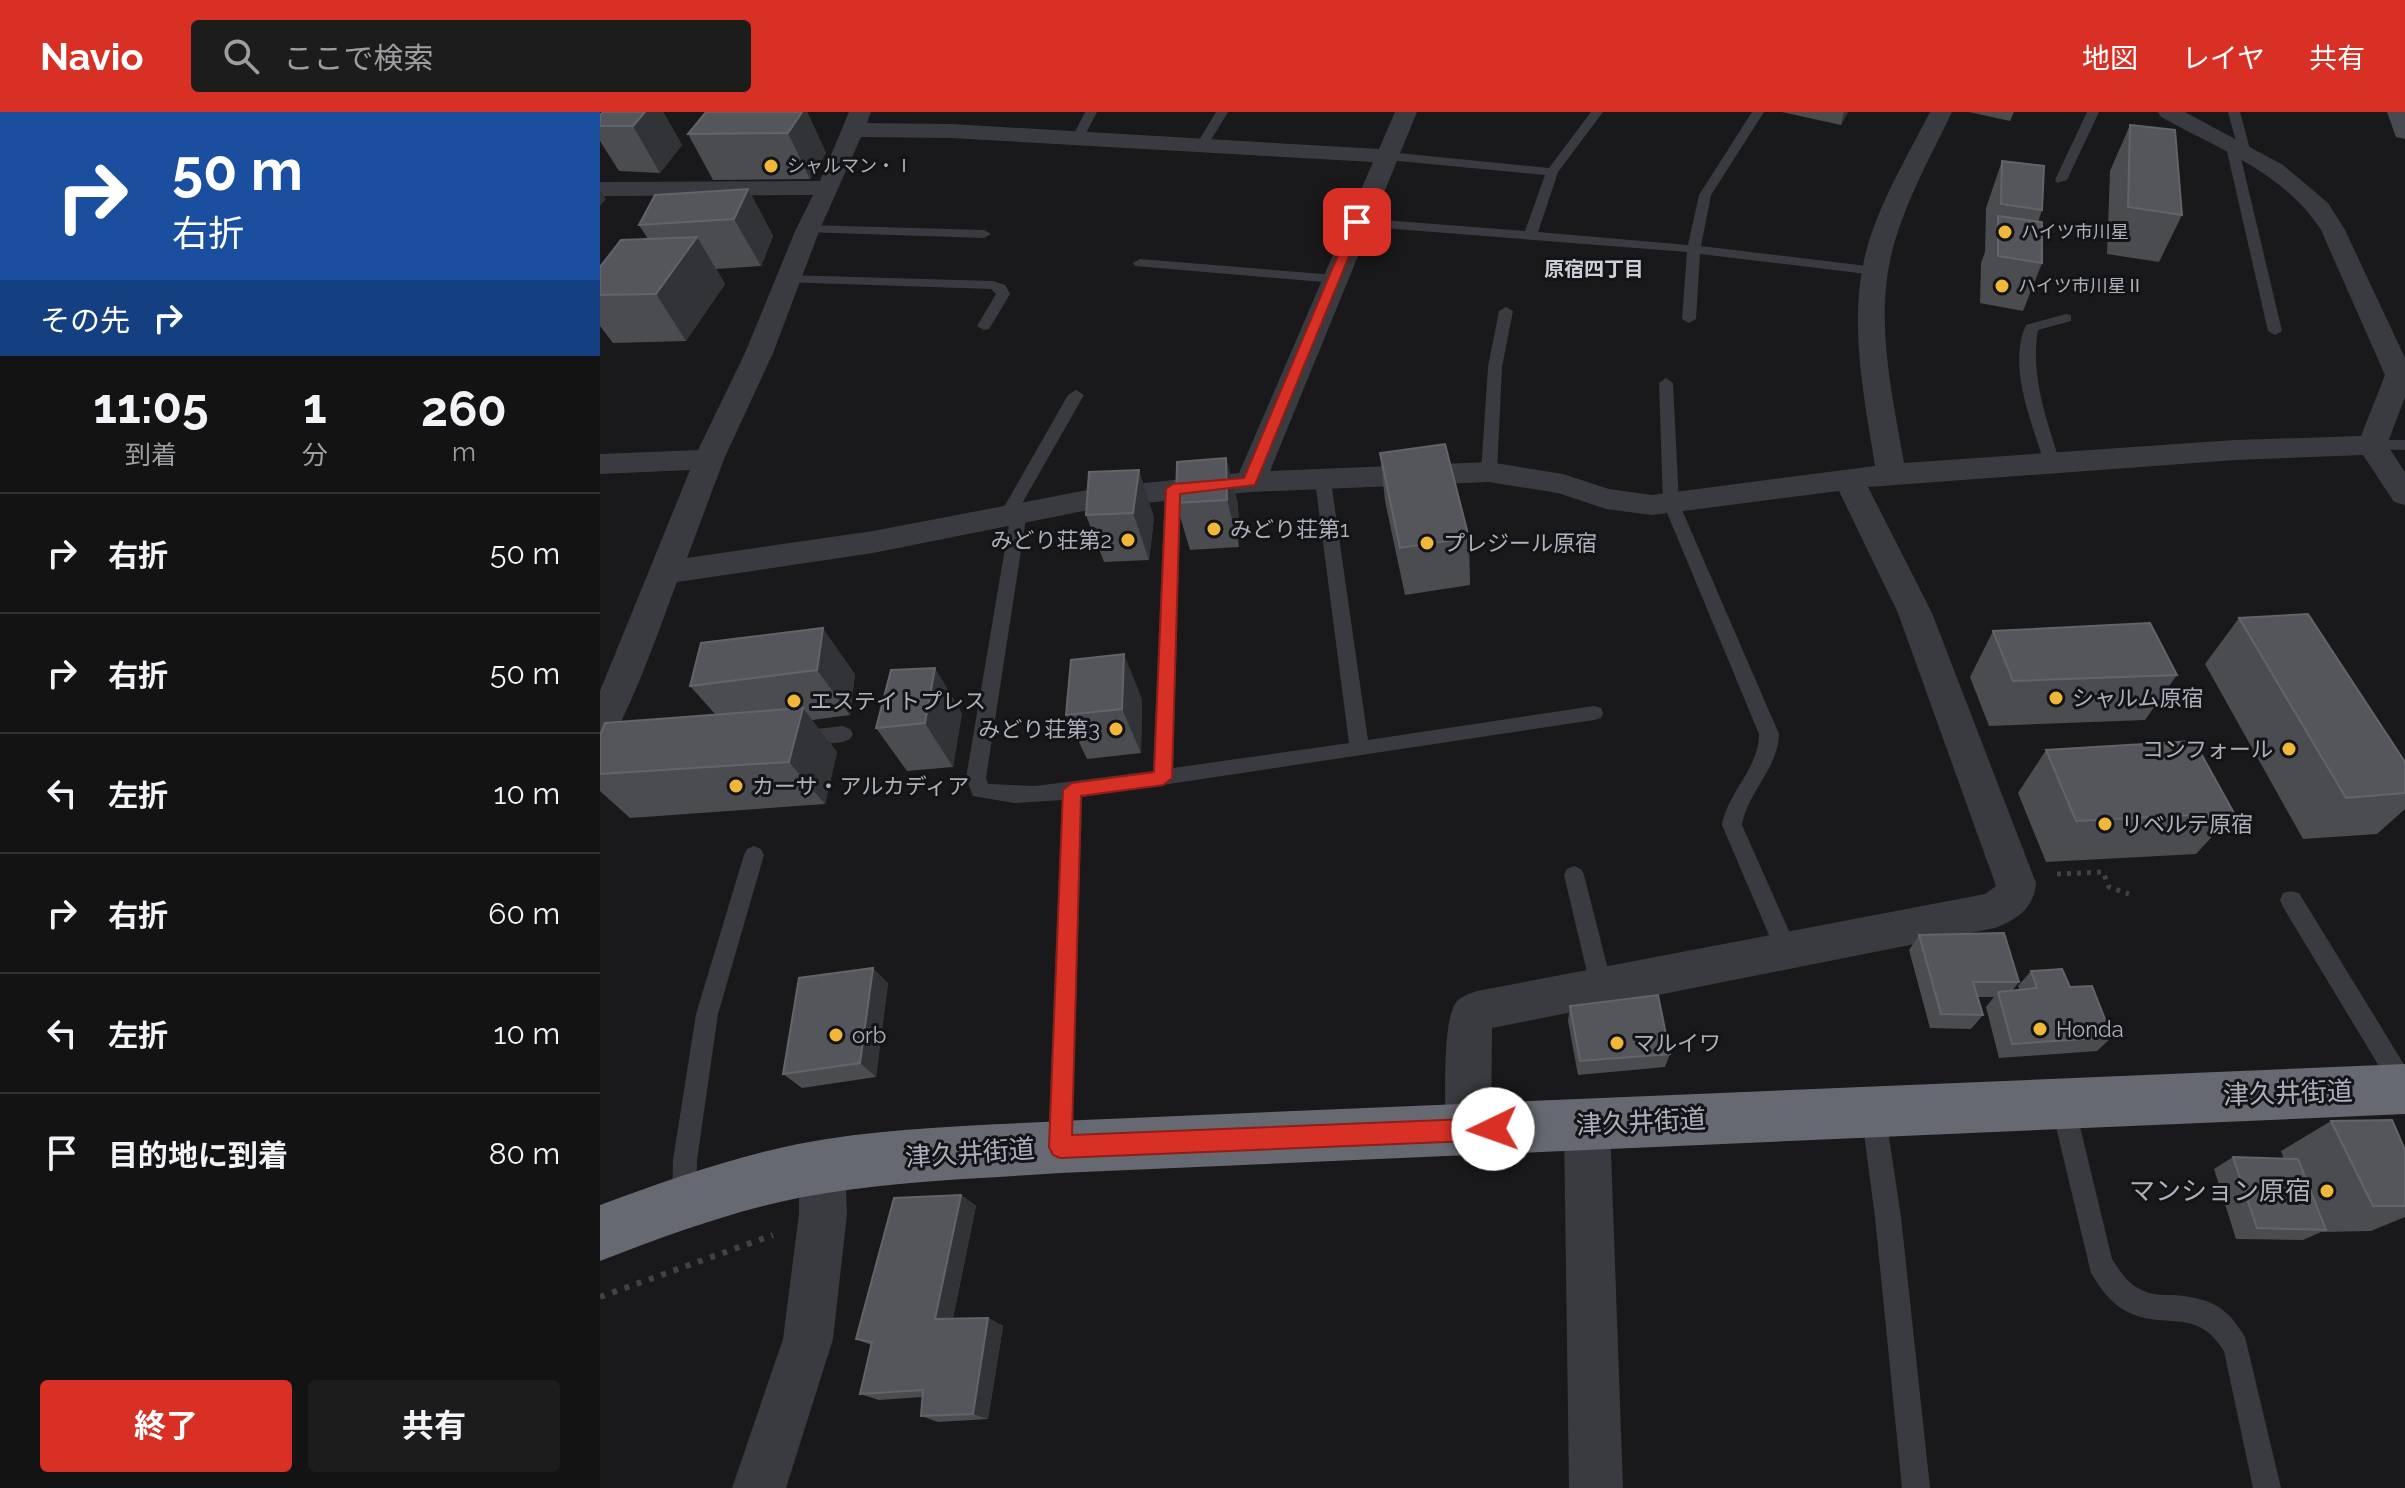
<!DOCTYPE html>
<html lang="ja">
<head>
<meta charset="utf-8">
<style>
  :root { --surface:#131314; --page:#1c1c1d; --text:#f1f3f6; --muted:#9d9ea0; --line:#323234; --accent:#d93025 }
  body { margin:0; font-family:Raleway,"Noto Sans JP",sans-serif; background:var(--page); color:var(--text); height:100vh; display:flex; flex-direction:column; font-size:30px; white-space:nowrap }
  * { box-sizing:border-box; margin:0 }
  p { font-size:26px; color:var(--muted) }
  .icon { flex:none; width:44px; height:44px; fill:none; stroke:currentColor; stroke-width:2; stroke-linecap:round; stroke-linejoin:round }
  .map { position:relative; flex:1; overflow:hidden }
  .drawer { display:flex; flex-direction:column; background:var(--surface); width:600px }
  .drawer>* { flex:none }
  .hud { background:#1a4fa0; color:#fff; overflow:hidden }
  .pin { position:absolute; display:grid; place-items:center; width:68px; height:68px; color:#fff; margin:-34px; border-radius:16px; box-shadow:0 4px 12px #0006 }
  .me { position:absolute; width:88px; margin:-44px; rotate:267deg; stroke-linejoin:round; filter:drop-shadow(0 0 6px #0008) }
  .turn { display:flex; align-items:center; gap:28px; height:168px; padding:0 40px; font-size:36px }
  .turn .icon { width:104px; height:104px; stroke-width:2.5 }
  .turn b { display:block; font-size:56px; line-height:68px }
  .then { display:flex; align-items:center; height:76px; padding:0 40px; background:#0003; gap:16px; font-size:30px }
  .eta { display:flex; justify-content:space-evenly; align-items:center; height:136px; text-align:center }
  .eta b { font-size:48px; font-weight:700; line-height:56px }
  .button { display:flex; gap:16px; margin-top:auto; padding:16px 40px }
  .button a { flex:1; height:92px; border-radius:8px; background:var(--accent); color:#fff; font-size:32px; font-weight:700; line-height:92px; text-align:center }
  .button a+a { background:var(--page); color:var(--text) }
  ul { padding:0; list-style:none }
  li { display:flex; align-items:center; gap:24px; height:120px; padding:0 40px; border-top:2px solid var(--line) }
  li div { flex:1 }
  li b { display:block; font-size:30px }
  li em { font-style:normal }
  header { display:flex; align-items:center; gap:48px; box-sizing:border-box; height:112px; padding:0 40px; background:var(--accent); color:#fff }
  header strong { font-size:38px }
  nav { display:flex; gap:44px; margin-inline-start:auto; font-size:28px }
  .search { width:560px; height:72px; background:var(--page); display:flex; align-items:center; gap:20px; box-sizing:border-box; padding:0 28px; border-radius:8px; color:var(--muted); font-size:30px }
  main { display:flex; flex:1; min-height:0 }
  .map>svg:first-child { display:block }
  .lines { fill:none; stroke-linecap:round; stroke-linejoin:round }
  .path-far1 { stroke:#404247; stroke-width:5; stroke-dasharray:4 6; stroke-linecap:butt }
  .path { stroke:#404247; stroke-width:6; stroke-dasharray:5 8; stroke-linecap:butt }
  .lane { fill:#3a3b40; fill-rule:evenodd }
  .street { fill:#3a3b40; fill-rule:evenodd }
  .secondary { fill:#484a50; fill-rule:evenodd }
  .highway { fill:#666971; fill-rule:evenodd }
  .wall { fill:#4a4c50 }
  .shaded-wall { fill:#323336 }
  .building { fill:#55565c; stroke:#62646a; stroke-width:2 }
  .route { fill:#d93025; stroke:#8d1f18; stroke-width:2 }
  .poi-dot { fill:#f1b63a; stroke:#141416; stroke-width:3 }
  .labels { text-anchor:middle; stroke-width:6; stroke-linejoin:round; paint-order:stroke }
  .far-poi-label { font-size:18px; fill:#abb0bb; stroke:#141416; text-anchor:start }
  .far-neighbourhood-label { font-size:20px; font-weight:bold; fill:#cccfd7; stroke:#141416 }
  .poi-label { font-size:22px; fill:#abb0bb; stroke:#141416; text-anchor:start }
  .near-street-label { font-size:26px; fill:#abb0bb; stroke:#141416 }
  .near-poi-label { font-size:26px; fill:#abb0bb; stroke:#141416; text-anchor:end }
</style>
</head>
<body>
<header>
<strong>Navio</strong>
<div class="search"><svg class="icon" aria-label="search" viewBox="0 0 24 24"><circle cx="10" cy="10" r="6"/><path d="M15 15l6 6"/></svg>ここで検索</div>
<nav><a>地図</a><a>レイヤ</a><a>共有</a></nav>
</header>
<main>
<section class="drawer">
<div class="hud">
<div class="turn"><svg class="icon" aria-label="right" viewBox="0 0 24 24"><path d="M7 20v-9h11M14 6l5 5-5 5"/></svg><div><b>50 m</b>右折</div></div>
<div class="then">その先<svg class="icon" aria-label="right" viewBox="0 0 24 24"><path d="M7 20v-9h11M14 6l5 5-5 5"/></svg></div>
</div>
<div class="eta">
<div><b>11:05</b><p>到着</p></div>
<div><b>1</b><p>分</p></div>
<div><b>260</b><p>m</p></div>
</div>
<ul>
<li><svg class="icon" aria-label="right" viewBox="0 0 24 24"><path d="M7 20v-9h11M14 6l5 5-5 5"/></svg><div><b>右折</b></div><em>50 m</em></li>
<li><svg class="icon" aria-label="right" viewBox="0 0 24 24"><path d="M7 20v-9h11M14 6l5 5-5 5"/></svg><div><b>右折</b></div><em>50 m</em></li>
<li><svg class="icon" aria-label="left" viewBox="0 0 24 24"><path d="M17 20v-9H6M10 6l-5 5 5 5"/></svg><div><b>左折</b></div><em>10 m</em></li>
<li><svg class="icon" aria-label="right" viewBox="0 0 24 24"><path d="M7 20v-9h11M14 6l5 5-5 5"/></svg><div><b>右折</b></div><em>60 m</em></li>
<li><svg class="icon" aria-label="left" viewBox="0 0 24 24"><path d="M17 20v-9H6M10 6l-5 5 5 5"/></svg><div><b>左折</b></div><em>10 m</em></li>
<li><svg class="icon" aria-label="arrive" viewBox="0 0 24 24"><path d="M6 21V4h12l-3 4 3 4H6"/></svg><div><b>目的地に到着</b></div><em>80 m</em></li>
</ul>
<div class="button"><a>終了</a><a>共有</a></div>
</section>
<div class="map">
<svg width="1805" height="1376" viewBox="0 0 1805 1376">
  <rect width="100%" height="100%" fill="#19191b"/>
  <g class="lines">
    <!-- path-far1 -->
    <path class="path-far1" d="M1457 762 1503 760 1509 775 1529 782"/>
    <!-- path -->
    <path class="path" d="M0 1185 173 1123"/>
    <!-- lane -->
    <path class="lane" d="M485 0H497L482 29H474L472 26Z
      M616 0H628L606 36H598L596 33Z
      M991 0H1003L958 60 938 120 1088 133 1099 83 1152 0H1164L1111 83 1101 134 1275 155 1282 159 1275 163 1100 142 1096 207 1089 211 1082 207 1087 140 757 114 751 110 757 106 925 119 945 63 788 48 782 44 788 40 949 56Z
      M1487 0H1499L1467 68 1457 71 1455 68Z
      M1628 0H1640L1651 41 1645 45 1640 42 1682 219 1675 223 1668 219 1626 35 1632 31 1637 33Z
      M208 113 384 118 391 122 384 126 203 120V114Z
      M540 147 735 163 742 167 735 171 535 154 533 151Z
      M187 163 393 169 405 173 410 182 389 217 384 218 377 214 396 182 391 177 182 170 180 167Z
      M906 195 913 199 902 255 897 360 889 365 881 360 888 255 899 199Z
      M1466 202 1471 203V209L1438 218C1430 265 1447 307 1460 351L1452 356 1444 351C1432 310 1407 255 1426 213Z
      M1066 266 1073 271 1079 391 1179 622C1178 657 1148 679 1142 713L1197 837 1194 844 1186 847 1178 844 1122 713C1128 679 1159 657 1159 622L1063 391 1059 271Z
      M476 278 484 283 420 395 427 400 386 666 388 672 435 674 553 659 565 377 573 372 581 377 573 656 749 631 715 369 723 364 731 369 768 628 994 594 1001 596 1003 601 1001 606 994 608 482 685 472 1034 469 1042 460 1046 451 1042 448 1034 462 688 414 691 373 684 366 666 410 407 400 402 468 283Z
      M1772 328H1805V338L1766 337V329Z
      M243 614 250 617 253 622 250 627 243 630 199 635 192 632 189 627 192 622 199 619Z
      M154 734 161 737 164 743 118 902 97 1048 96 1089 93 1098 84 1101 75 1098 72 1089 73 1048 96 902 144 743 147 737Z
      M974 754 981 757 984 763 1012 873 1009 880 1001 883 993 880 990 873 964 763 967 757Z
      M1691 779 1699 781 1805 954V987L1797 984 1683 795 1680 788 1683 781Z
      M1462 979 1470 982 1474 990 1512 1147C1520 1159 1527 1172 1542 1178 1551 1183 1563 1183 1573 1183 1609 1186 1626 1193 1645 1225L1681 1376H1653L1624 1239C1596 1193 1563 1220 1524 1198 1509 1189 1500 1176 1491 1161L1450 990 1454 982Z
      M1273 987 1281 991 1285 999 1301 1105 1330 1376H1302L1275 1105 1261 999 1265 991Z"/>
    <!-- street -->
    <path class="street" d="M249 0H271L267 11 351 12 779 37 795 0H817L670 359 889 350 963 362 1009 377 1052 383 1275 354C1264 284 1248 210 1266 140 1279 91 1307 45 1330 0H1352C1331 44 1306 88 1293 136 1274 207 1292 281 1304 351L1635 328 1761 324 1785 263 1721 118C1686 62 1617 36 1561 5L1558 0H1585L1683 53 1728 91 1745 118 1805 246V285L1787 333 1805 360V393L1794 390 1763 343 1635 348 1268 375 1332 501 1436 771C1434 796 1417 808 1395 816L892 916 891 1019 884 1035 868 1041 852 1035 845 1019C846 991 842 913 855 892 860 884 869 882 877 879L1385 782 1396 774 1298 501 1239 379 1052 403 1006 397 958 381 889 370 650 380 498 396 273 441 77 470C57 523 39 576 13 626L0 630V579L90 358 0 362V342L98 338 145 241 196 117 213 83 0 84V70L220 69ZM261 25 351 26 773 50 639 361 498 376 273 419 87 446 124 347 173 241 220 117Z
      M987 990 1003 996 1010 1012 1023 1376H969L964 1012 971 996Z
      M222 1032 238 1039 245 1055 247 1102 233 1227 186 1376H132L183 1227 199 1102V1055L206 1039Z"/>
    <!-- secondary -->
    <path class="secondary" d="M1787 0H1805V27L1796 25Z"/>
    <!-- highway -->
    <path class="highway" d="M1805 952V1002L460 1061C373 1067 284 1069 198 1086 130 1100 65 1124 0 1149V1093C65 1069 130 1046 198 1032 284 1015 373 1014 460 1009Z"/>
  </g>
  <!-- wall -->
  <path class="wall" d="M3 0H63L82 33 60 61 19 59 0 29V3Z
    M106 0H207L226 41 210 67 113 68 88 22Z
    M1182 0H1248L1241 13Z
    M1369 0H1414L1410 9Z
    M1530 13 1582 103 1559 150 1507 142 1510 59Z
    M1402 49 1442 98 1438 110 1442 151 1423 199 1380 191 1381 151 1385 140 1386 96Z
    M148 77 173 124 161 154 116 157 125 172 86 229 13 231 0 214V155L48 127 39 113Z
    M780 341 869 426 870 473 805 483 785 389Z
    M626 346 638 393 639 435 590 438 576 391Z
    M489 360 554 405 549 448 504 450 486 403Z
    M1639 506 1805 650V697L1777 722 1703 727 1605 552Z
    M1393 519 1577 563 1545 608 1389 614 1370 565Z
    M101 531 255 562 250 603 212 608 237 640 225 692 30 706 0 679V623L116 603 90 574Z
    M542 587 541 641 487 647 466 603Z
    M362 601 353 655 307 659 276 616Z
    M1446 638 1634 701 1596 742 1446 750 1418 681Z
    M1319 823 1419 870 1412 879 1420 878 1418 874 1431 859 1470 875 1512 925 1497 939 1399 946 1386 895 1394 885H1377L1383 903 1371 917 1330 916 1309 838Z
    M288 871 276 965 202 976 183 962Z
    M970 894 1070 942 1065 955 978 963 968 909Z
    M1731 1009 1805 1038V1105L1771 1119 1721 1120 1703 1128 1636 1127 1614 1057 1633 1045 1684 1047 1681 1039Z
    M361 1083 376 1094 353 1206H388L403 1214 388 1307 338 1310 321 1304 323 1285 279 1288 260 1282 271 1233 256 1227Z"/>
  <!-- shaded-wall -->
  <path class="shaded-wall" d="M45 0H63L82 33 60 61 33 14Z
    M202 0H207L226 41 210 67 188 21Z
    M1244 0H1248L1241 13Z
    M148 77 173 124 161 154 134 107Z
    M0 78 6 87 0 94Z
    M97 125 125 172 86 229 56 182Z
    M626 346 638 393 639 435 627 388Z
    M539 358 554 405 549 448 533 401Z
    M223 516 255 562 250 603 217 558Z
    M524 542 542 587 541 641 522 597Z
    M335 556 362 601 353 655 325 611Z
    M203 596 237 640 225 692 189 650Z
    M273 856 288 871 276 965 260 951Z
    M361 1083 376 1094 351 1215 335 1207Z
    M388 1206 403 1214 388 1307 373 1302Z"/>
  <!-- building -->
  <path class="building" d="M3 0H45L33 14H0V3Z
    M106 0H202L188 21 88 22Z
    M1530 13 1575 18 1582 103 1528 95Z
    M1402 49 1444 54 1442 98 1401 92Z
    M148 77 134 107 39 113 55 83Z
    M1398 104 1442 110V151L1398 144Z
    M97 125 56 182 0 183V155L21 128Z
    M845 332 869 426 800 436 780 341Z
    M626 346 627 388 576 391 577 350Z
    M539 358 533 401 486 403 489 360Z
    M1708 502 1805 650V681L1746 686 1639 506Z
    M1550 511 1577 563 1413 569 1393 519Z
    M223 516 217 558 90 574 101 531Z
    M524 542 522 597 466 603 471 548Z
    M335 556 325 611 276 616 291 558Z
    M203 596 189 650 0 662V623L5 611Z
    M1594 629 1634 701 1476 709 1446 638Z
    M1404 821 1419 870H1373L1383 903 1341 902 1319 823Z
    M273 856 260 951 183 962 199 866Z
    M1462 857 1470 875 1492 874 1512 925 1412 932 1398 880 1437 876 1431 859Z
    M1058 883 1070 942 980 949 970 894Z
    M1792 1008 1805 1038V1094H1773L1731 1009Z
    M1633 1045 1698 1047 1726 1118 1657 1116Z
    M361 1083 335 1207 388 1206 373 1302 321 1304 323 1278 260 1282 272 1230 256 1227 294 1086Z"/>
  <!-- route -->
  <path class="route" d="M757 106 763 110 655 373 580 382 572 666 563 673 481 684 472 1023 893 1006 901 1010 904 1017 901 1025 893 1028 460 1046 453 1043 449 1035 463 678 472 671 554 660 566 377 573 372 644 366 752 110Z"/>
  <!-- markers -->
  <g class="poi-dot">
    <circle cx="171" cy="54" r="8"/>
    <circle cx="1405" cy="120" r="8"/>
    <circle cx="1402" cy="174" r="8"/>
    <circle cx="614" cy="417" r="8"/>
    <circle cx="528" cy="428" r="8"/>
    <circle cx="827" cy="431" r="8"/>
    <circle cx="1456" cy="586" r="8"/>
    <circle cx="194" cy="589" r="8"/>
    <circle cx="516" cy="617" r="8"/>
    <circle cx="1689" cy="637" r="8"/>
    <circle cx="136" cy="674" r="8"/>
    <circle cx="1505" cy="712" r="8"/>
    <circle cx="1440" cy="917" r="8"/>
    <circle cx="236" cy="923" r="8"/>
    <circle cx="1017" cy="931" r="8"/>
    <circle cx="1727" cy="1079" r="8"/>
  </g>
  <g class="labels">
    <!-- far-poi labels -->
    <g class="far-poi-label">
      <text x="187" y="60">シャルマン・Ⅰ</text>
      <text x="1421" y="126">ハイツ市川星</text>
      <text x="1418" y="180">ハイツ市川星Ⅱ</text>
    </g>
    <!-- far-neighbourhood labels -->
    <g class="far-neighbourhood-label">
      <text x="994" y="164">原宿四丁目</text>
    </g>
    <!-- poi labels -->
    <g class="poi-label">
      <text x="630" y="425">みどり荘第1</text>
      <text x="512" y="436" text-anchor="end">みどり荘第2</text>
      <text x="843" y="439">プレジール原宿</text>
      <text x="1472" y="594">シャルム原宿</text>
      <text x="210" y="597">エステイトプレス</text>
      <text x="500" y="625" text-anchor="end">みどり荘第3</text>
      <text x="1673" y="645" text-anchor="end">コンフォール</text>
      <text x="152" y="682">カーサ・アルカディア</text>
      <text x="1521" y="720">リベルテ原宿</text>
      <text x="1456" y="925">Honda</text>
      <text x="252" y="931">orb</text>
      <text x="1033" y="939">マルイワ</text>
    </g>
    <!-- near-street labels -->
    <g class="near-street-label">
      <text transform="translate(1688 981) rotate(-2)" y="9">津久井街道</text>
      <text transform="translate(1041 1010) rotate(-3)" y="9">津久井街道</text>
      <text transform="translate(370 1041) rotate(-4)" y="9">津久井街道</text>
    </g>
    <!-- near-poi labels -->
    <g class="near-poi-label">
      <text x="1711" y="1088">マンション原宿</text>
    </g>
  </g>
</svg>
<div class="pin" style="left:757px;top:110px;background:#d93025"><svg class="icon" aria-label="arrive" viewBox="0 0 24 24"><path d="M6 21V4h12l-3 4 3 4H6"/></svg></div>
<svg class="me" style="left:893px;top:1017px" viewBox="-20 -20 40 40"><circle r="19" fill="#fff"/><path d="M0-13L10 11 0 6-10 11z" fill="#d93025"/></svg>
</div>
</main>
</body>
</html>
